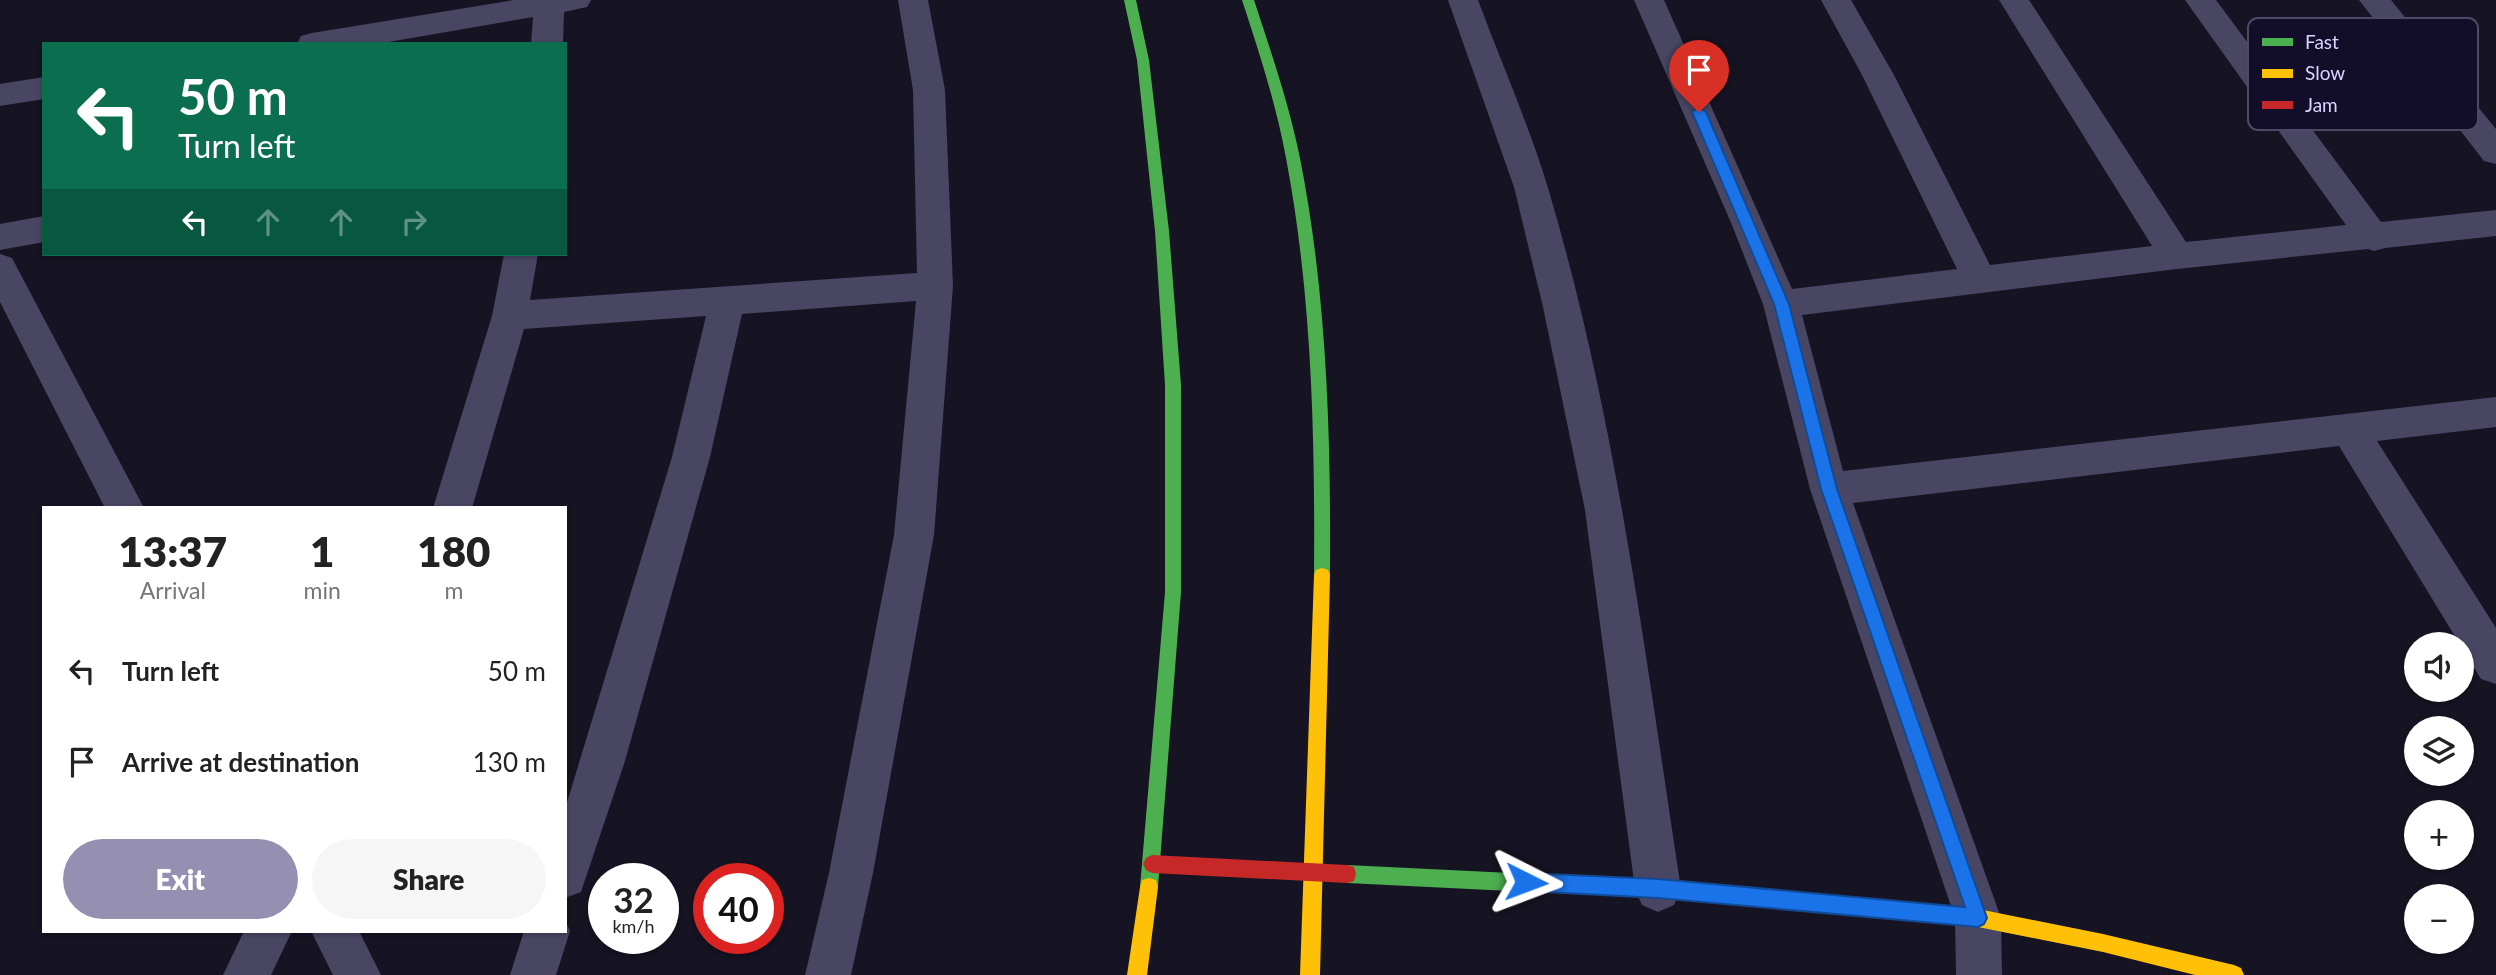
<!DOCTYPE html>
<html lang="en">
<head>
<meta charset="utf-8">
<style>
  :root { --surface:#fff; --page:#f6f6f6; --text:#222; --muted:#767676; --accent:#9590b2 }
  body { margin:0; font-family:Lato,sans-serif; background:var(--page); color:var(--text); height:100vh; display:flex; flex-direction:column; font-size:26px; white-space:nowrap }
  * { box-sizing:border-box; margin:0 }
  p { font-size:23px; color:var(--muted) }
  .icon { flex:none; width:38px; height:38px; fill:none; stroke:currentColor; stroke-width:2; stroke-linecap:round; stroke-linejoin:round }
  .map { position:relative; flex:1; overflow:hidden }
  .details { position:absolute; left:42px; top:506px; width:525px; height:427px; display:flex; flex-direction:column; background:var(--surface); border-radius:0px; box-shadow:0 2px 5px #0004 }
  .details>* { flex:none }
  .guide { position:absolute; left:42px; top:42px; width:525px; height:214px; border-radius:0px; box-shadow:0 2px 5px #0004; background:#0b6e4f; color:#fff; overflow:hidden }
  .tools { position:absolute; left:2404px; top:632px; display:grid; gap:14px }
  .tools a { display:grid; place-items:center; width:70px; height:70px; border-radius:50%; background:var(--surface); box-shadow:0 2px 5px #0004; font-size:35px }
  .speed { position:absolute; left:588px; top:863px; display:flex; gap:14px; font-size:35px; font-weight:700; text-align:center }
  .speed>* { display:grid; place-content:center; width:91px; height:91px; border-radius:50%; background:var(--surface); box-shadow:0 2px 5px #0004; line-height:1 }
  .speed small { font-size:18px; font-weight:400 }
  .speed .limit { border:10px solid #d22; background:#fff; color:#111 }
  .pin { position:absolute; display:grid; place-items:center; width:60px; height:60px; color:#fff; margin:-72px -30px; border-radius:50% 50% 50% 0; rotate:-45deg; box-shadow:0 0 7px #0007 }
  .pin .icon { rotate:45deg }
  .me { position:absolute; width:77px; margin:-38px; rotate:93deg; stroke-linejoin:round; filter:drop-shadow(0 0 5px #0008) }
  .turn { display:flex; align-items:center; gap:24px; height:147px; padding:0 21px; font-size:32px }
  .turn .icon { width:91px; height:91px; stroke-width:2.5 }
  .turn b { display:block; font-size:49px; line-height:60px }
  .lanes { display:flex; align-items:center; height:66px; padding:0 21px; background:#0003; justify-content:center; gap:35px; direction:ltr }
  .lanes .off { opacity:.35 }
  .eta { display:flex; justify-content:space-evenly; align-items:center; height:119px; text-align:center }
  .eta b { font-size:42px; font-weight:800; line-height:49px }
  .action { display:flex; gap:14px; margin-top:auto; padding:14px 21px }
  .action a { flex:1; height:80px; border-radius:42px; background:var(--accent); color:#fff; font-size:28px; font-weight:800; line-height:80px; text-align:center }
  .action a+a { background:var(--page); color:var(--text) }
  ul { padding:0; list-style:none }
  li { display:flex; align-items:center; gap:21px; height:91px; padding:0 21px }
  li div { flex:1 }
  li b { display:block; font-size:26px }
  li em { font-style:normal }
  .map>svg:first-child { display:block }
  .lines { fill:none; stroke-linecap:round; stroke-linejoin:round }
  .street { fill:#484663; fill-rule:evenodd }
  .fast { fill:#4caf50; fill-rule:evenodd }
  .slow { fill:#ffc107; fill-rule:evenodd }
  .jam { fill:#c62828; fill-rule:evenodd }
  .route { fill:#1a73e8; stroke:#114b97; stroke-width:2 }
  .key { fill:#120d28; stroke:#4e4868; stroke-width:2 }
  .key-label { font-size:19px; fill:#d9d3ff }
</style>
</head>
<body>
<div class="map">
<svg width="2496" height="975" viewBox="0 0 2496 975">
  <rect width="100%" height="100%" fill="#161322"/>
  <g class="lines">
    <!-- street -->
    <path class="street" d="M514 0H591L587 7 564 12 563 44H531L533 17 377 44H297L301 36 312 33Z
      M898 0H928L945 90 953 286 934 535 873 873 851 975H805L829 873 894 535 916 301 742 314 710 457 625 761 581 892 565 898V809L672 457 706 316 524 329 472 508H433L492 316 504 254H538L530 300 917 273 913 90Z
      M1448 0H1478C1501 62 1529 125 1548 188 1616 416 1645 654 1681 889L1674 905 1658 912 1642 905 1635 889 1585 510 1543 307 1514 187Z
      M1634 0H1664L1792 289 1957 269 1862 75 1821 0H1851L1894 75 1990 265 2152 246 1999 0H2029L2186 242 2346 225 2185 0H2216L2381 222 2496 210V236L2385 248 2374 251 2368 249 2177 269 1802 315 1843 471 2496 397V427L2377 441 2496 628V684L2481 679 2339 446 1853 503 2001 918 2002 975H1956L1955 918 1810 489 1763 304 1732 225Z
      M2359 0H2391L2496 129V164L2484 161Z
      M44 77V99L0 106V84Z
      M44 216V242L0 250V224Z
      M0 254 12 258 144 508H105L0 302Z
      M565 920 570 931 556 975H510L524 931H565Z
      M244 931H292L271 975H223Z
      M311 931H359L381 975H333Z"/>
    <!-- fast -->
    <path class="fast" d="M1124 0H1136L1149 60 1169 231 1181 385V592L1158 887 1156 894 1149 896 1142 894 1140 887 1165 592V385L1155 231 1137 60Z
      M1242 0H1254C1271 52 1289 104 1300 158 1327 295 1331 436 1330 575L1328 580 1322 582 1316 580 1314 575C1315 436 1312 295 1286 158 1276 104 1259 52 1242 0Z
      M1347 865 1658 880 1844 897 1851 899 1853 906 1851 913 1844 915 1658 898 1347 883 1340 881 1338 874 1340 867Z"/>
    <!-- slow -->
    <path class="slow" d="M1322 568 1328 570 1330 575 1320 975H1300L1314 575 1316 570Z
      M1149 878 1156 880 1158 887 1147 975H1127L1140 887 1142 880Z
      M1844 897 1978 909 2103 934 2234 965 2241 968 2244 975H2195L2103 952 1978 927 1844 915 1837 913 1835 906 1837 899Z"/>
    <!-- jam -->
    <path class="jam" d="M1152 855 1347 865 1354 867 1356 874 1354 881 1347 883 1152 873 1146 870 1143 864 1146 858Z"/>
  </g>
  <!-- route -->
  <path class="route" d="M1699 107 1706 112 1789 304 1837 489 1987 918 1984 924 1978 927 1658 898 1526 891 1520 888 1517 882 1520 875 1526 873 1658 879 1965 907 1821 489 1774 304 1692 112Z"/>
  <!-- legend -->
  <rect x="2248" y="18" width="230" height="112" rx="10" class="key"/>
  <rect x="2262" y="38" width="31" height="8" fill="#4caf50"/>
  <rect x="2262" y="69" width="31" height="9" fill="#ffc107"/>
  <rect x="2262" y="101" width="31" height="8" fill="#c62828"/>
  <g class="key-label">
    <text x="2305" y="49">Fast</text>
    <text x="2305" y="80">Slow</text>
    <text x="2305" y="112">Jam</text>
  </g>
</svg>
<div class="tools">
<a><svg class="icon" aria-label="sound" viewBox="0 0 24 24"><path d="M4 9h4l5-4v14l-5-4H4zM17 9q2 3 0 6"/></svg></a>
<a><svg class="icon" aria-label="layers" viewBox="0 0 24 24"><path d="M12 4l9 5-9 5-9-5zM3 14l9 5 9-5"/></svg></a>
<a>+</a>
<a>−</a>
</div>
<div class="speed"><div>32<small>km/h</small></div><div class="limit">40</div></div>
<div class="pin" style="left:1699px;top:112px;background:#d93025"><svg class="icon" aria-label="arrive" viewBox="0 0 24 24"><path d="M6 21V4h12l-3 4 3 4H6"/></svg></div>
<svg class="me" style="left:1526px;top:882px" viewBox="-20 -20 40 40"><path d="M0-17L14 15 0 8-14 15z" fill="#1a73e8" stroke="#fff" stroke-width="4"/></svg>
<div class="guide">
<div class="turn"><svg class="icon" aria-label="left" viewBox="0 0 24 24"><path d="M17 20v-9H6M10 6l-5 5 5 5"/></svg><div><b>50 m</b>Turn left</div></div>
<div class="lanes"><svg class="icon" aria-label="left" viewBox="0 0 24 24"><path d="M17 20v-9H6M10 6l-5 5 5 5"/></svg><svg class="icon off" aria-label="ahead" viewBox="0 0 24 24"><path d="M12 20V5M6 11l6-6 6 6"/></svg><svg class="icon off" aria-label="ahead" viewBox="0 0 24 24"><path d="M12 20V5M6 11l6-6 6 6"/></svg><svg class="icon off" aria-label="right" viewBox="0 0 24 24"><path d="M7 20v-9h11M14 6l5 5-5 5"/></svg></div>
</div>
<section class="details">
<div class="eta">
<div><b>13:37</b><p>Arrival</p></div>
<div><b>1</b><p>min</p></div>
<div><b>180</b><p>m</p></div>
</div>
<ul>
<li><svg class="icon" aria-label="left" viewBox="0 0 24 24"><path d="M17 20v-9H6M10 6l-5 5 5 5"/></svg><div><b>Turn left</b></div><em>50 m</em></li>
<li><svg class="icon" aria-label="arrive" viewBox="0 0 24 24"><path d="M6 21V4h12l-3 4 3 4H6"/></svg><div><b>Arrive at destination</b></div><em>130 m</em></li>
</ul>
<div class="action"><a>Exit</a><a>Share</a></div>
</section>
</div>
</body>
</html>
